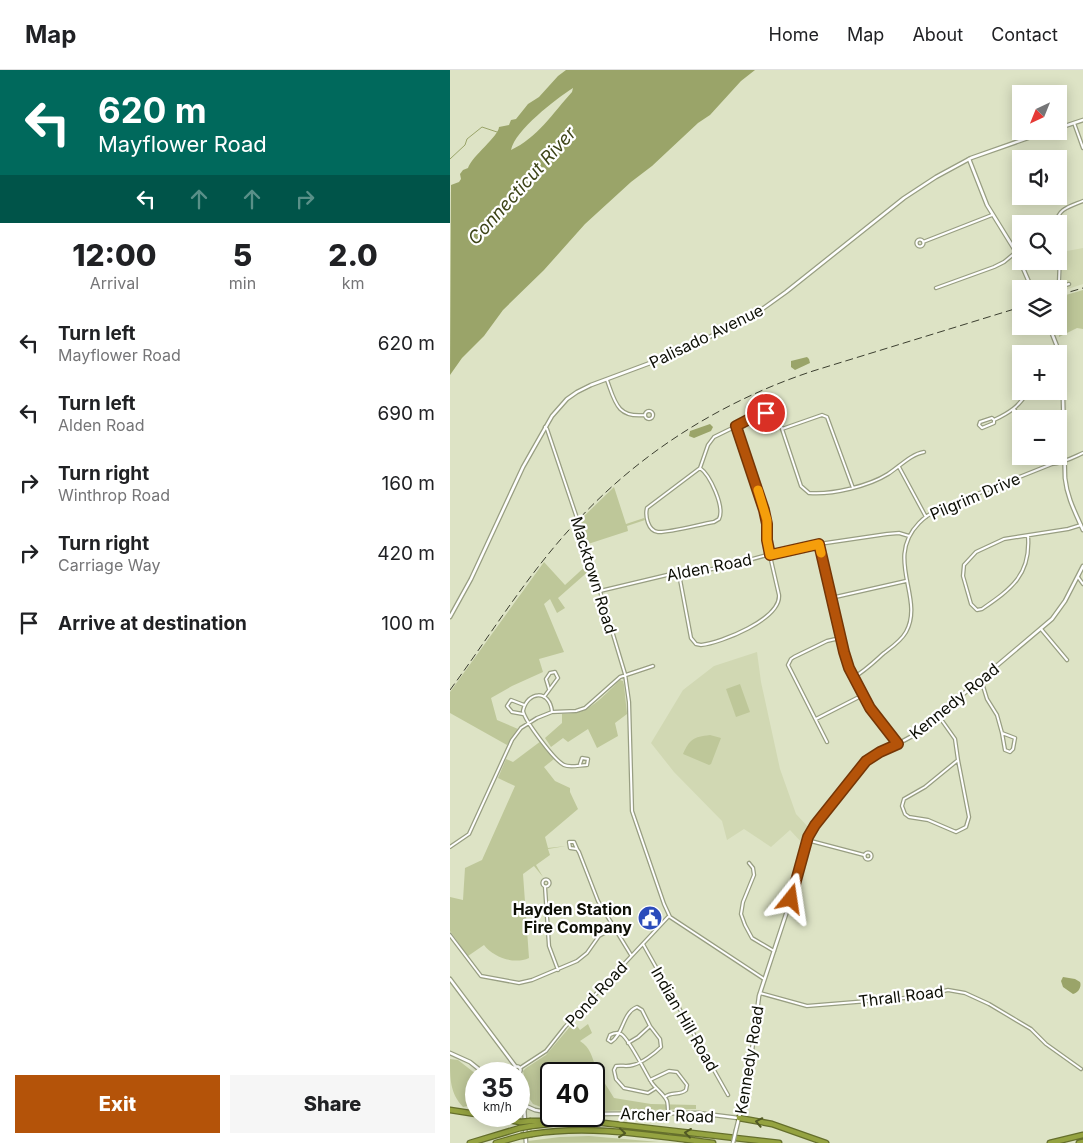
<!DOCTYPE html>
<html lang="en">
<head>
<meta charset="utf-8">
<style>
  :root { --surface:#fff; --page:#f6f6f6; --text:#202124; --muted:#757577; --line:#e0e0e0; --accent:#b45309 }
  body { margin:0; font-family:Inter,sans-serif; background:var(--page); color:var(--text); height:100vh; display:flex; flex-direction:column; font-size:19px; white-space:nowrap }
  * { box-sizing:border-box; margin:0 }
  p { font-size:16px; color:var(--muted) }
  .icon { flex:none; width:28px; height:28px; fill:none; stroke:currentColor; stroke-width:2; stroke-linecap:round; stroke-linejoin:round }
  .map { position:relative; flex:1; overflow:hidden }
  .drawer { display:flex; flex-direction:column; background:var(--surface); width:450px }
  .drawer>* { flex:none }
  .top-card { background:#00695c; color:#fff; overflow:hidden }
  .needle { width:32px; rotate:223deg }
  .tools { position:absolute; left:562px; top:15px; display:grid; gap:10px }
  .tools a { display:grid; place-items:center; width:55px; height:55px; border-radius:0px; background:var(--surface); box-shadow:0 2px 12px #0003; font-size:25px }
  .speed { position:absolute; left:15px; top:992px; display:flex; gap:10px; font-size:25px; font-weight:700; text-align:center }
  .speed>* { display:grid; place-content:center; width:65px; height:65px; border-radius:50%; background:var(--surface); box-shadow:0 2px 12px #0003; line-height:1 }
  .speed small { font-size:12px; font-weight:400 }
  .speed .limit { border:2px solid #111; border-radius:8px; background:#fff; color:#111 }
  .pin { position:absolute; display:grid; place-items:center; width:42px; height:42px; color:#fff; margin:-21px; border:2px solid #fff; border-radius:50%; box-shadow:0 1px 5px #0007 }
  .me { position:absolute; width:55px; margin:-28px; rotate:15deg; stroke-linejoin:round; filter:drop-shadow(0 0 4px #0008) }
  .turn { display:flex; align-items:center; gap:18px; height:105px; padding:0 15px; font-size:22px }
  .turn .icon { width:65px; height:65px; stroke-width:2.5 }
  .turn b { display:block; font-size:35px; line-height:42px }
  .lanes { display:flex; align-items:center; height:48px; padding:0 15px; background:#0003; justify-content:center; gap:25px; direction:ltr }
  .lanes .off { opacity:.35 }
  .eta { display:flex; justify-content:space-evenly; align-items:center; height:85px; text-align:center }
  .eta b { font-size:30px; font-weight:800; line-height:35px }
  .button { display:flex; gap:10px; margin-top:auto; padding:10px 15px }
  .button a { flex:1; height:58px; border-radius:0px; background:var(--accent); color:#fff; font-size:20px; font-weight:800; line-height:58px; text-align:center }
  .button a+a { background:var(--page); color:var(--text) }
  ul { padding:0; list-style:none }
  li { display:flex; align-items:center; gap:15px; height:70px; padding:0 15px }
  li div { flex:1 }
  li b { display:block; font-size:19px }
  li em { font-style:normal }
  header { display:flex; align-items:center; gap:30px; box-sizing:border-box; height:70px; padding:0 25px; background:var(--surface); border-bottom:1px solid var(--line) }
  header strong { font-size:24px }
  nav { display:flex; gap:28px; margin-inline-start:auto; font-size:18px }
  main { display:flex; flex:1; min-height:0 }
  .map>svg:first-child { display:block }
  .built { fill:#d1d8b3 }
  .green { fill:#bec799 }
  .water { fill:#9aa469; fill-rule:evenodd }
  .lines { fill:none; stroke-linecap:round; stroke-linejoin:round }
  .stream { stroke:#9aa469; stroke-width:1 }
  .minor-casing { stroke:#989e82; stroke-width:4.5 }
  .tertiary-casing { stroke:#989e82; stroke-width:5 }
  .secondary-casing { stroke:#989e82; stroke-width:5 }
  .motorway-casing { stroke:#656f2c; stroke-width:7 }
  .minor { stroke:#fff; stroke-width:2 }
  .tertiary { stroke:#fff; stroke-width:2.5 }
  .secondary { stroke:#fff; stroke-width:2.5 }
  .motorway { stroke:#95a341; stroke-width:4.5 }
  .rail { stroke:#3c3f30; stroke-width:1; stroke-dasharray:8 4; stroke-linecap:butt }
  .tertiary-bridge-casing { stroke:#989e82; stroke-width:5; stroke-linecap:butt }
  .motorway-bridge-casing { stroke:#656f2c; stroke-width:7; stroke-linecap:butt }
  .tertiary-bridge { stroke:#fff; stroke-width:2.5 }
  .motorway-bridge { stroke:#95a341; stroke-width:4.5 }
  .oneway { stroke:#515923 }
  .route-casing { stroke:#753606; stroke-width:12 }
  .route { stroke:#b45309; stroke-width:9 }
  .slow { stroke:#f59e0b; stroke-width:9 }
  .labels { text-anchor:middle; stroke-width:4.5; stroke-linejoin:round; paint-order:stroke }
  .street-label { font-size:16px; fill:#0d0f05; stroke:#fff }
  .poi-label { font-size:16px; font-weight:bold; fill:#0d0f05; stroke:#fff; text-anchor:end }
  .water-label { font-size:18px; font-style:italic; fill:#3d4417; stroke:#fff }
</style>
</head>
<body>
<header>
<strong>Map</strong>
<nav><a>Home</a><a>Map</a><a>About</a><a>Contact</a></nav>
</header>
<main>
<section class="drawer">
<div class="top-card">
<div class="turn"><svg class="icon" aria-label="left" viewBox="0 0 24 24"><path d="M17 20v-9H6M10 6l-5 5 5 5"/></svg><div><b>620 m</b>Mayflower Road</div></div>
<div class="lanes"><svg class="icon" aria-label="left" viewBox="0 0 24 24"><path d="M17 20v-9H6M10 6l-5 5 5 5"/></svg><svg class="icon off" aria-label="ahead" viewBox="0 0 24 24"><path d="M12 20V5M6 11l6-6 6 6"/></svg><svg class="icon off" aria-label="ahead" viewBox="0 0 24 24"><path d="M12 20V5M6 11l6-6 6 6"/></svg><svg class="icon off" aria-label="right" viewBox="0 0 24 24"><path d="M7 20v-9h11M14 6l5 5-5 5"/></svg></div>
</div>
<div class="eta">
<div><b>12:00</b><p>Arrival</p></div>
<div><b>5</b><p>min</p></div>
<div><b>2.0</b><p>km</p></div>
</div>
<ul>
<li><svg class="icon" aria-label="left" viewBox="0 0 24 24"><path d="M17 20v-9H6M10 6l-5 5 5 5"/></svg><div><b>Turn left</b><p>Mayflower Road</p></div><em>620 m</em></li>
<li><svg class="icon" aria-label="left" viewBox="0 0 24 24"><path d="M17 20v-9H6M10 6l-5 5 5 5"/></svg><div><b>Turn left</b><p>Alden Road</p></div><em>690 m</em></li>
<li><svg class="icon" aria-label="right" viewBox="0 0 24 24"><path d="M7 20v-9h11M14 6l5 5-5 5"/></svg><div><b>Turn right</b><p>Winthrop Road</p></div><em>160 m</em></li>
<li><svg class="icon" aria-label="right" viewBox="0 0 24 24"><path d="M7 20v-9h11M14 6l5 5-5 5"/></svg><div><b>Turn right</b><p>Carriage Way</p></div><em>420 m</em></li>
<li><svg class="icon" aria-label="arrive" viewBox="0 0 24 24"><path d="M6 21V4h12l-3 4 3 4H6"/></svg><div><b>Arrive at destination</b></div><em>100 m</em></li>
</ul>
<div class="button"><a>Exit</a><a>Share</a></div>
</section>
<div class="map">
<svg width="633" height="1073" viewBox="0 0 633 1073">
  <rect width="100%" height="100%" fill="#dde3c5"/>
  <!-- built -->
  <path class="built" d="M633 178V214L612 221V182Z
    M307 582 311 612 330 699 346 744 359 758 353 774 340 760 321 777 294 759 277 770 272 751 224 702 201 673 233 620 264 596Z"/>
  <!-- green -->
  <path class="green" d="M633 220V259L627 258 609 267V227Z
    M164 417 176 454 194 448 195 450 177 456 178 461 138 474 130 450Z
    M94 492 115 515 139 493 141 499 108 528 115 538 107 543 100 529 94 534 114 582 89 589 93 602 62 616 41 628 47 650 68 659 57 675 0 643V622Z
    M170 610 173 611 174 615 177 644 165 653 168 666 147 678 138 659 118 672 113 668 101 677 95 668 112 653V644C140 644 151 628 170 610Z
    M290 614 300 642 286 647 276 619Z
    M260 665 271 668 261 694 259 695 233 684C240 669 243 667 260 665Z
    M91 671 104 689 94 697 105 711 120 718V722L128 739 95 767 98 778 116 776 98 779 100 785 86 795 93 807 84 796 73 804 79 888C64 895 43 887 34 875L18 886 0 861V827L13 830 15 798 32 790 65 716 48 708 56 689 63 692Z
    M124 952 130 960 138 954 142 963 130 971C141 978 141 986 146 997 151 1008 158 1018 164 1028L201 1034 246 1035V1039L144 1041V1004H101V1041L83 1034 79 1028 73 1001 76 998 96 985Z
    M0 989 8 990 26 1004V1030L18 1036 13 1037C0 1023 0 1009 0 989Z
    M139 1066 209 1072 79 1073 78 1071 110 1067Z"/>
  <!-- water -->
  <path class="water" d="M116 0H305L291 11 260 45 248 53 202 96 181 112 135 154 94 200 53 240 34 266 12 288 0 305 1 115 9 112 11 109 10 104 13 100 18 98C22 86 49 66 49 57L59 55 61 50 66 49 78 34 89 27 108 6ZM123 18 122 22C103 43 87 68 61 80 65 60 106 29 123 18Z
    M357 287 359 289 360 293 345 300 341 297V291Z
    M260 354 263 357 261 361 244 368 239 366 240 361Z
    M613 907 625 909 630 912C632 917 628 923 623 924L613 917 611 911Z"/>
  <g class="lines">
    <!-- stream -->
    <path class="stream" d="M0 89 15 75 17 69 32 57 50 63"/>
    <defs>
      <path id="minor" d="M624 53 633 78
        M607 154C606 139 621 136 633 131
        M609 168 610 186 609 211 611 213 616 215 619 214
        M466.5 173a3.5 3.5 0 1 1 7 0a3.5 3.5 0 1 1-7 0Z
        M473 172 542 145
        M486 218 544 197 554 192 571 178
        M157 310C165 332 167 348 195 345
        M564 339 570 347
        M195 345a4 4 0 1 1 8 0a4 4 0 1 1-8 0Z
        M544 350V353L532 358 529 355 530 352 542 348 544 350C559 343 570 336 578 321
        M571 353 569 351 570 347 574 346 577 349
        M95 357 97 359 137 478 175 604 179 632 182 741 214 834 220 847 314 909
        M332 359 372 345 377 347 403 418
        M449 397 476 447
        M250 398 258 375 264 367 313 343 322 345 330 353 351 416 359 423C382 425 419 416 438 404 449 397 461 384 474 382
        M250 398C260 405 275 437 269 449L264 452C251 454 218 463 208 462 198 461 195 446 197 438Z
        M578 466C581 505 561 519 532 539L527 540 521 534 513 506 514 495 526 482 554 469 618 459 631 455
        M369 475 396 591 420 638 448 674
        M229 504 241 568 246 574 251 575C271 573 331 549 329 525L318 477 317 450 286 356
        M628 507 633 514
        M150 521 217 505 270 498 317 485 369 474 437 464 449 463 459 466
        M381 528 456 511
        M591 559 617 590
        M404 607C415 601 425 591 434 583 442 577 451 571 456 562 475 528 434 489 469 453 483 438 508 432 527 424 552 414 577 404 602 394 613 393 622 388 633 383
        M529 610 533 616 537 629 547 645 552 663
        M94 627 108 608 105 602 100 603 96 609 99 619
        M102 642C100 619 77 621 73 641 75 651 104 690 114 695 120 698 130 695 137 695L138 689 132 688 130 694
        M73 644 62 642 57 636 61 630 74 635
        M488 645 505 669 508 690
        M366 649 413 625
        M552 663 565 668 563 679 560 682 555 680Z
        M377 672 338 595 341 589 344 587 377 571 390 568
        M508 690 519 747 516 757 506 762 478 750 459 747 455 744 452 736 454 729 475 717Z
        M357 770 414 785
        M0 777 19 764 62 670 71 658 87 648 102 642 126 641 135 638 170 607 203 596
        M127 779 124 772H119L120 778 127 779 129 782 148 831 181 885
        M414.5 786a3.5 3.5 0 1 1 7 0a3.5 3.5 0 1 1-7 0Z
        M299 793 303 798 304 805 293 832 291 844 295 855 302 868 324 881
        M92.5 813a3.5 3.5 0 1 1 7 0a3.5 3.5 0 1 1-7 0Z
        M95 817 99 876 108 900
        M0 865 31 906 69 913 82 910 127 891 137 883 149 866 163 858
        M193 874 278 1025
        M310 923 357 936 467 927 498 920 515 923 539 934 581 959 596 974 631 999
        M178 973 188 967 200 956
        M70 998 96 981 115 957 218 847
        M200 1010 219 1001 227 1002 237 1015 236 1020C230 1026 221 1021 215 1027
        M206 1018 198 1023 174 1018 166 1009 164 1000 166 996C172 995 177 997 183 995 192 993 205 983 211 977L210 969 200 956 192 940 187 937C172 943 174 964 161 972L158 970 160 965C164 963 167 962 171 964 179 968 196 1004 202 1013 206 1019 214 1024 217 1031 218 1035 218 1039 218 1043"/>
      <path id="tertiary" d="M519 89 537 135 566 182 582 219
        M599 256 612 289 615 408C617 427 625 442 633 460
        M0 909 66 997
        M0 983 20 992 35 1004
        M63.5 1000a3.5 3.5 0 1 1 7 0a3.5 3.5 0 1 1-7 0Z
        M69 1003 73 1017 75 1052
        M69 1033 85 1040 101 1043
        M144 1044 248 1043 288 1048
        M75 1057 76 1073
        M286 1060 298 1011 309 926 341 829 361 760 416 691 466 664 602 549 615 531 633 496"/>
      <path id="secondary" d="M609 58 633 50
        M0 547 21 509 73 397 102 346 117 329 127 322 141 315 227 283 304 245 336 222 454 128 486 107 521 88 598 61"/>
      <path id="motorway" d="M0 1040 26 1044
        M37 1046 70 1052
        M289 1048 322 1054 376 1073
        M81 1051H97
        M81 1056 117 1052H145L329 1073
        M82 1064C142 1054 203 1066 263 1073
        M20 1073 70 1058
        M46 1073 71 1066
        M600 1073 633 1065
        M629 1073 633 1072"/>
    </defs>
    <!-- minor casing -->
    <use href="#minor" class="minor-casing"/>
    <!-- tertiary casing -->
    <use href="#tertiary" class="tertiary-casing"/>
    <!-- secondary casing -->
    <use href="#secondary" class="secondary-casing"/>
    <!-- motorway casing -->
    <use href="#motorway" class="motorway-casing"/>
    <!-- minor -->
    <use href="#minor" class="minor"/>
    <!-- tertiary -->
    <use href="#tertiary" class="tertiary"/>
    <!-- secondary -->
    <use href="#secondary" class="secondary"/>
    <!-- motorway -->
    <use href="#motorway" class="motorway"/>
    <!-- rail -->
    <path class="rail" d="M609 225 633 218
      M0 620C39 567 74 510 118 461 184 386 269 332 363 301L571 237"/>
    <defs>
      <path id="tertiary-bridge" d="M283 1073 286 1060"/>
      <path id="motorway-bridge" d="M70 1052 81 1051
        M70 1058 81 1056
        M71 1066 82 1064"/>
    </defs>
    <!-- tertiary-bridge casing -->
    <use href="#tertiary-bridge" class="tertiary-bridge-casing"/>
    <!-- motorway-bridge casing -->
    <use href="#motorway-bridge" class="motorway-bridge-casing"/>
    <!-- tertiary-bridge -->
    <use href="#tertiary-bridge" class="tertiary-bridge"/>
    <!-- motorway-bridge -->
    <use href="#motorway-bridge" class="motorway-bridge"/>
  </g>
  <!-- one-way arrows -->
  <defs><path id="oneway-chevron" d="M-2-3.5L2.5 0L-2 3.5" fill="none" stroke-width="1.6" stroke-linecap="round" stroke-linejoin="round" transform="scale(1.25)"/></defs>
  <g class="oneway">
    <use href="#oneway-chevron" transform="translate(309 1052) rotate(-169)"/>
    <use href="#oneway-chevron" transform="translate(172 1063) rotate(6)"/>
    <use href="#oneway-chevron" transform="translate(238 1063) rotate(-173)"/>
  </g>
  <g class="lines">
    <defs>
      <path id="route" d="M316 343 309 344 286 356 314 440 317 454V470L320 485 369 474 394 582 399 598 420 638 448 674 430 682 416 691 365 755 358 767 341 829"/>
    </defs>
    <!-- route casing -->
    <use href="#route" class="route-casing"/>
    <!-- route -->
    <use href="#route" class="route"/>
    <!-- slow -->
    <path class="slow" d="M308 420 317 450V470L320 485 369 474 371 483"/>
  </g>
  <!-- icons -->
  <defs>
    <symbol id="civic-disc" viewBox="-11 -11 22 22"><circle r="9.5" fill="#2b4bbb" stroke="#fff"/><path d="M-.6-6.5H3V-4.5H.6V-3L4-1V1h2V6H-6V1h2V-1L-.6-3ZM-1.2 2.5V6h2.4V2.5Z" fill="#fff"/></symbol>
  </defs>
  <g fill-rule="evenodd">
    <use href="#civic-disc" x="186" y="834" width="28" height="28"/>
  </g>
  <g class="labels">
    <!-- street labels -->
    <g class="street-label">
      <text transform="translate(256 266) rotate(-26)" y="6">Palisado Avenue</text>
      <text transform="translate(525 426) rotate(-23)" y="6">Pilgrim Drive</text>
      <text transform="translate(259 497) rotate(-11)" y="6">Alden Road</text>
      <text transform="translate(144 505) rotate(73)" y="6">Macktown Road</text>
      <text transform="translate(504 631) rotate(-39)" y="6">Kennedy Road</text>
      <text transform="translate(146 924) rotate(-47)" y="6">Pond Road</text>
      <text transform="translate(451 926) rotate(-7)" y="6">Thrall Road</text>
      <text transform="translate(235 949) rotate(60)" y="6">Indian Hill Road</text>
      <text transform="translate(299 990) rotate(-81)" y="6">Kennedy Road</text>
      <text transform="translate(217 1045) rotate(2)" y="6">Archer Road</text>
    </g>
    <!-- poi labels -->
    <g class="poi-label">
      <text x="182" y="845">Hayden Station<tspan x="182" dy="18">Fire Company</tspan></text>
    </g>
    <!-- water labels -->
    <g class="water-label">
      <text transform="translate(72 116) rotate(-48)" y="6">Connecticut River</text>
    </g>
  </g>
</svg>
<div class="tools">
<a><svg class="needle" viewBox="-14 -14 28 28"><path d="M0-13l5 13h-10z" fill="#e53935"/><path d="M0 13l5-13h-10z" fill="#757577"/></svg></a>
<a><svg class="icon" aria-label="sound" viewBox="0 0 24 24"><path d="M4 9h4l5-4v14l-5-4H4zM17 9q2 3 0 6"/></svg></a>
<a><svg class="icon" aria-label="search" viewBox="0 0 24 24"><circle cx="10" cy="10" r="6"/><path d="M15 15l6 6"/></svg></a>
<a><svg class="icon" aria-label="layers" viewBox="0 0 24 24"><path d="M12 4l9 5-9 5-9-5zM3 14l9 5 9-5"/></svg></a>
<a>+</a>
<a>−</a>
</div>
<div class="speed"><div>35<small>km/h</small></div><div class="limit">40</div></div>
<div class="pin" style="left:316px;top:343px;background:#d93025"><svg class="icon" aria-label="arrive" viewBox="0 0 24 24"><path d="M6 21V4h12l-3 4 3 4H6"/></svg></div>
<svg class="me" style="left:341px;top:829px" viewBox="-20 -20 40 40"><path d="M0-17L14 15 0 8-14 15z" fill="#b45309" stroke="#fff" stroke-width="4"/></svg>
</div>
</main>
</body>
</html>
